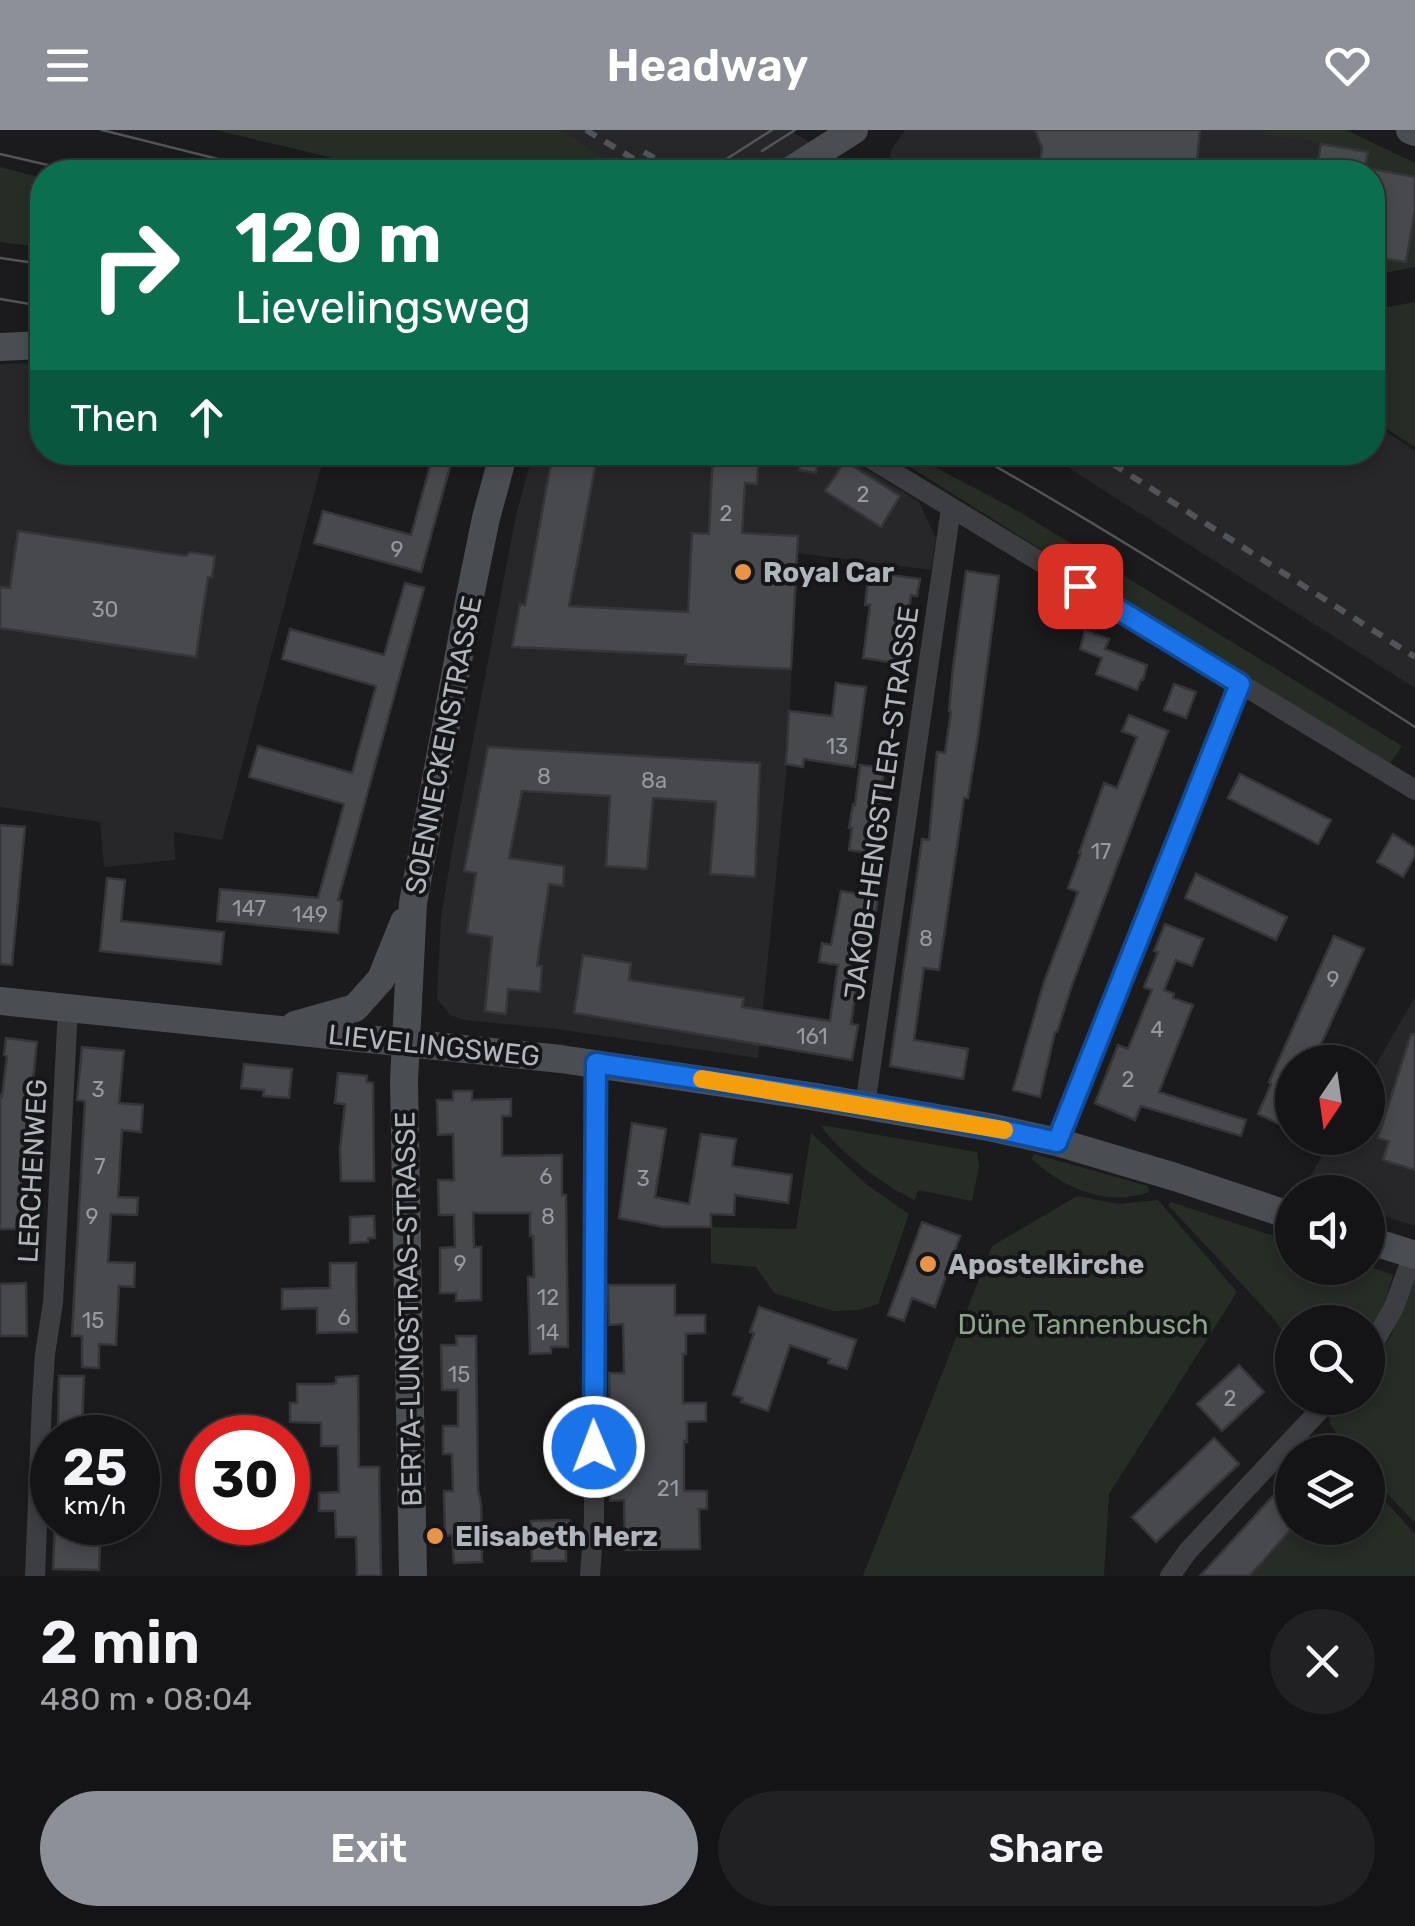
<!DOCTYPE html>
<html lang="en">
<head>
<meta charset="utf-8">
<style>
  :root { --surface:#141416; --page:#212123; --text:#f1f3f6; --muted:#9d9ea1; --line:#333335; --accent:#8c9099 }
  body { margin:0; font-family:Rubik,sans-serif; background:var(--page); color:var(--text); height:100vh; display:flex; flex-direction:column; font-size:38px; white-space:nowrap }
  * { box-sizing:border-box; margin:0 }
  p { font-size:32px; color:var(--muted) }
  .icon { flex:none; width:55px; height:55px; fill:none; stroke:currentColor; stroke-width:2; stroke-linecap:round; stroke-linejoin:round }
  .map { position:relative; height:1446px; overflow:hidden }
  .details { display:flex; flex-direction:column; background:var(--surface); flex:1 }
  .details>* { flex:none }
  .hud { position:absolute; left:30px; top:30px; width:1355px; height:305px; border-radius:40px; box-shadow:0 5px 15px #0003,0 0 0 2px var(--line); background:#0b6e4f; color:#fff; overflow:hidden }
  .needle { width:65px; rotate:193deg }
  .buttons { position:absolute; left:1275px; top:915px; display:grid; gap:20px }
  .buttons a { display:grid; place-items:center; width:110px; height:110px; border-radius:50%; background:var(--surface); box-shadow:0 5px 15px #0003,0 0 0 2px var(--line); font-size:50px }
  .speed { position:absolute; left:30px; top:1285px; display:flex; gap:20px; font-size:50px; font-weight:700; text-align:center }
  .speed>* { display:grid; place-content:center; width:130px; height:130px; border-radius:50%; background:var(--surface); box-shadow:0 5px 15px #0003,0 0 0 2px var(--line); line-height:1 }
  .speed small { font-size:25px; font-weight:400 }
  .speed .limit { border:15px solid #d22; background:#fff; color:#111 }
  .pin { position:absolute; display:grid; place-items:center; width:85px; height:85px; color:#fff; margin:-42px; border-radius:20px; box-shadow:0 5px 15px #0006 }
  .me { position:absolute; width:110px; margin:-55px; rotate:359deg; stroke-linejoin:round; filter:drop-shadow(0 0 8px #0008) }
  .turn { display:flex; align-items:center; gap:35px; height:210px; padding:0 40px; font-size:45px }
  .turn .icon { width:130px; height:130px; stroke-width:2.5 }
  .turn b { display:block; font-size:70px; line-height:85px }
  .then { display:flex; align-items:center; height:95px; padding:0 40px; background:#0003; gap:20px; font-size:38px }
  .round { display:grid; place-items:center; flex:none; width:105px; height:105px; border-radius:52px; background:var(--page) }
  .headline { display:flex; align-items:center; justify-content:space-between; height:170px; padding:0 40px }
  h1 { font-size:60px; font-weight:600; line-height:75px }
  .cta { display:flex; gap:20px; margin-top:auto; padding:20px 40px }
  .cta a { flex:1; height:115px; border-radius:60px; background:var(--accent); color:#fff; font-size:40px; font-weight:600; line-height:115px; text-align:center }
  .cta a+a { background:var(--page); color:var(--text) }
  header { display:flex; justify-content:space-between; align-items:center; height:130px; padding:0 40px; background:var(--accent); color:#fff; font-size:45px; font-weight:600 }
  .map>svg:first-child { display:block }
  .built { fill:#27272a }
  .green { fill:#252d25 }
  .building { fill:#48494d; stroke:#353639; stroke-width:2.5 }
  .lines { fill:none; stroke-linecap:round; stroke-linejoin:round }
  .street { stroke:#3c3e42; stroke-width:20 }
  .secondary { stroke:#4a4d52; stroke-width:28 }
  .tram { stroke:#515459; stroke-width:2.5 }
  .rail { stroke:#515459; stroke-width:6; stroke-dasharray:12 10; stroke-linecap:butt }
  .route-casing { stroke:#114b97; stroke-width:25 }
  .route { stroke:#1a73e8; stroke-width:18 }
  .slow { stroke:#f59e0b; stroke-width:18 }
  .poi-dot { fill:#e89448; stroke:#161618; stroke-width:4 }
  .labels { text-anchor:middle; stroke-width:8; stroke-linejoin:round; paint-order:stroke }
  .number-label { font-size:22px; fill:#949aa0 }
  .poi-label { font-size:28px; font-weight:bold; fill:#aeb5bb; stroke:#161618; text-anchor:start }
  .street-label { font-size:28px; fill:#aeb5bb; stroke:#161618 }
  .park-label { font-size:28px; fill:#8aa587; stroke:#161618 }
</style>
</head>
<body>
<header><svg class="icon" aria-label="menu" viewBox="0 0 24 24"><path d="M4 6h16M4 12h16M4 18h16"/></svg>Headway<svg class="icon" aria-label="heart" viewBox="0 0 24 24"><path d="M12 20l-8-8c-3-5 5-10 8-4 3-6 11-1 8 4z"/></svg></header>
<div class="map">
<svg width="1415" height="1446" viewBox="0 0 1415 1446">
  <rect width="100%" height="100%" fill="#1b1b1d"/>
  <!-- built -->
  <path class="built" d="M561 0H790L857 42H630Z
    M905 0H1346L1415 33V137L1373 145 1372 42H900L889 37 891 20Z
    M42 233V322L325 323 222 710 174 702 175 730 104 737 100 692 0 677V234Z
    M1373 293 1415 321V558L1045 323 1372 322Z
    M533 323H840L919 372 936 408 931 440 798 423 786 646 758 928 556 899 464 890 450 885 437 869 441 787 452 720 516 385Z
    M1415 867V1096L1368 1081V1062H1310L1302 1060 1333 1008H1368V948Z"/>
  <!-- green -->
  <path class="green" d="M215 0H561L630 42H392Z
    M1259 0H1346L1415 33V47L1365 38 1367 21 1270 5Z
    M0 37 42 48V117L0 112Z
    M1415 80V137L1373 145 1372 127 1406 132Z
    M1415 172V317L1373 290 1372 180Z
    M888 323H908L1018 381 1402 616 1387 638Z
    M821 995 977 1022 979 1036 972 1071 918 1060 915 1070C890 1060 833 1018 821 995Z
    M811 1003 866 1054 909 1084 878 1174 859 1180 833 1181 774 1163 756 1137 711 1133V1097L796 1099Z
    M1034 1024 1148 1056 1149 1062C1107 1077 1064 1059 1032 1029Z
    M1077 1066 1119 1074 1158 1070 1237 1162 1109 1364 1104 1446H863L992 1116Z
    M1171 1072 1292 1112V1138L1368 1136 1393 1145 1383 1179 1368 1213V1192H1292V1217L1275 1190 1168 1075Z
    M1413 1150 1415 1151V1393L1368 1344V1322H1350L1330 1294 1329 1285 1345 1268H1368V1243L1391 1205Z
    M1368 1352 1415 1404V1446H1249L1293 1398H1368Z"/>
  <!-- building -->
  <path class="building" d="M1035 0H1200L1196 42H1039L1042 18Z
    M1321 14 1368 22 1364 42H1316Z
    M1372 39 1415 47V80L1406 132 1372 127Z
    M434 322H454L421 442 314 413 323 381 411 405Z
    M553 322H598L569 476 688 482 692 403 709 404 713 322H759L757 354 745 353 742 403 798 406 791 539 685 534 686 525 512 517 520 474 525 475Z
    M802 322H819L816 343 799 340Z
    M845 331 900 366 881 397 825 361Z
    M18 401 186 426 190 422 215 426 212 447H208L196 527 0 498V457L10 458Z
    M966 441 999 446 978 606 968 668H964L939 840 924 838 914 910 968 919 963 949 890 936 922 709 929 710 937 622 945 623 951 581H949L953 538Z
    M869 442 920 449 917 466 911 465 902 534 863 528 870 475H865Z
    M405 453 424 458 338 770 342 771 338 803 217 791 220 759 318 768 344 674 249 647 258 616 352 643 376 556 282 529 290 499 384 525Z
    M1085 501 1109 509 1105 519 1147 535 1143 550H1141L1137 560 1096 544 1102 528 1080 519Z
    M836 553 866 557 855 637 804 629 803 637 786 634 789 581 832 586Z
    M1174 554 1196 562 1186 588 1164 580Z
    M1129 585 1168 601 1072 855 1057 902H1055L1040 967 1013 960 1044 852 1078 762 1068 758 1081 723H1079L1104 653 1117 658 1137 607 1122 601Z
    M488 617 760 633 755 747 710 744 716 672 653 668 647 739 606 736 610 666 522 661 509 728 564 736 563 756 549 754 537 836H542L540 862 508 859 506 884 485 881 492 807 467 803 476 743 464 741Z
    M860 635 884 638 880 674 882 675 881 678 887 679 882 715H878L877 724 849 720 852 698H849L853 674 855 675Z
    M1240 644 1331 690 1318 714 1228 668Z
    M0 695 25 697 12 835 0 834Z
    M1393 704 1415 718V726L1403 747 1377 732Z
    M1196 744 1287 787 1276 810 1185 768Z
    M107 748 125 750 121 791 224 802 221 834 100 821Z
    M841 761 878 767 867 839 859 838 851 894 858 895 852 930 574 883 583 825 631 833 629 850 744 868 742 877 830 891 838 835 819 832 822 813 831 815Z
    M1165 794 1203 809 1192 836 1176 830 1164 860 1174 864 1173 868 1193 875 1159 962 1246 990 1241 1006 1141 976 1135 990 1095 973 1118 915 1128 919 1152 860 1144 857 1158 822 1154 821Z
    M1334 806 1364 819 1313 932H1292V989L1288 998 1258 984 1271 954 1269 952Z
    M1411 904H1415V1040L1383 1030 1389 1011 1378 1008Z
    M6 908 37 912 23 1047H21L20 1099H0V965L2 966 7 926 4 925Z
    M82 917 124 921 119 973 143 975 141 1002 122 1000 118 1067 138 1068 137 1085 111 1084 108 1132 135 1133 134 1157 119 1156 116 1215 99 1214V1238L82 1237V1206H72L85 971 77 970Z
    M244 934 292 939 289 968 263 966 264 960 241 958Z
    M338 943 367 946V952L373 953 374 1051H341L340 1019 345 974 335 973Z
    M453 961H472V970L511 969V986H502V1026L562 1025V1065H566L568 1217H551V1223L530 1224 528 1147H534L533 1106H530V1083H473L474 1117H481V1170L456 1171V1163H440V1118L455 1117 454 1085H439L438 1050H454L453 1004 438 1005 437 970H453Z
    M632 993 666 999 655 1067 689 1074 701 1004 736 1009 732 1036 792 1045 788 1073 735 1065 734 1085 711 1084V1097H663L619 1088Z
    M374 1086 375 1108H368V1112L350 1113V1087Z
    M922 1092 960 1106 935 1177 912 1168 904 1191 888 1185Z
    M330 1133H356L357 1202 317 1203V1178L282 1179V1159L330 1158Z
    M26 1153 27 1206H0V1154Z
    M608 1155H675V1185H705V1203L686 1204V1224H683V1273H706V1291L687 1292V1312L684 1311V1361H707V1379H699L700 1419 625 1420 624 1370 610 1371V1331H624V1283H610L609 1243H624L623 1194 609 1195Z
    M759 1177 856 1210 847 1239 828 1233 830 1229 790 1215 768 1281 741 1272 743 1268 733 1265 754 1203 750 1202Z
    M456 1206H476L478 1360 481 1374 482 1432 454 1433 452 1405 445 1406 444 1361H453L452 1324H443V1296H458V1260H442L441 1215H457Z
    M1239 1235 1264 1262 1222 1301 1197 1274Z
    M59 1246H84L82 1299H58Z
    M358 1246 359 1337H379L381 1446H357L356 1407H336L335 1381H319V1363L339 1362 338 1316H321V1293L290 1292V1273H297V1254H332L336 1253V1247Z
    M1214 1308 1239 1334 1156 1412 1132 1387Z
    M1273 1366 1292 1383V1398L1262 1432 1249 1446H1200Z
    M569 1390V1401L566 1406V1431H532L531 1391Z
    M55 1392H101L99 1440 53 1439Z"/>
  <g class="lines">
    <!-- street -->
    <path class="street" d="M860 322 1415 660
      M865 976 951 378
      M1057 1012 1240 554
      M1368 1223 1394 1177 1413 1125
      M35 1446 42 1270 45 1224 53 1173 68 878
      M590 1446 594 1390 595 933
      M1170 1446 1188 1421 1331 1268"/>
    <!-- secondary -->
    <path class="secondary" d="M1410 0 1415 2
      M788 42 854 0
      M0 217 42 215
      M0 871 561 929 810 966 989 997 1057 1012 1175 1047 1292 1086
      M295 895 355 878 381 849 404 792
      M1368 1110 1415 1125
      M413 1446 404 951 413 773 470 466 486 388 504 322"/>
    <!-- tram -->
    <path class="tram" d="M102 0 270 42
      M762 21 795 0
      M0 24 78 42
      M706 42 772 0
      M0 128 42 134
      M0 169 42 176
      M970 322C1122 407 1268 503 1415 597"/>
    <!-- rail -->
    <path class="rail" d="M586 0 655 42
      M644 22 678 42
      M1094 322 1415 527"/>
  </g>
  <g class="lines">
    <defs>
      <path id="route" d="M594 1317 596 933C749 957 905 977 1057 1012L1240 554 1080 456"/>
    </defs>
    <!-- route casing -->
    <use href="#route" class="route-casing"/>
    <!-- route -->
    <use href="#route" class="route"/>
    <!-- slow -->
    <path class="slow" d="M702 949 1004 1000"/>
  </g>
  <!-- markers -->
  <g class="poi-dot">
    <circle cx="743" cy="442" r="10"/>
    <circle cx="928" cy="1134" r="10"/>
    <circle cx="435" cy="1406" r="10"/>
  </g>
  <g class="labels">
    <!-- number labels -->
    <g class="number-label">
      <text x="863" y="372">2</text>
      <text x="726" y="391">2</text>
      <text x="397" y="427">9</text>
      <text x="105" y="487">30</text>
      <text x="837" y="624">13</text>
      <text x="544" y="654">8</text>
      <text x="654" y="658">8a</text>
      <text x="1101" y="729">17</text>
      <text x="249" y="786">147</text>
      <text x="310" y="792">149</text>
      <text x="926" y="816">8</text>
      <text x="1333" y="857">9</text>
      <text x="1157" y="907">4</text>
      <text x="812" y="914">161</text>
      <text x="1128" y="957">2</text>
      <text x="98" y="967">3</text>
      <text x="100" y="1044">7</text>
      <text x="546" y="1054">6</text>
      <text x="643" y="1056">3</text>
      <text x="92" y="1094">9</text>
      <text x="548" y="1094">8</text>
      <text x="460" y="1141">9</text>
      <text x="548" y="1175">12</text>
      <text x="344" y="1195">6</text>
      <text x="93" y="1198">15</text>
      <text x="548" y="1210">14</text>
      <text x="459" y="1252">15</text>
      <text x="1230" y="1276">2</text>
      <text x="668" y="1366">21</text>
    </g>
    <!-- poi labels -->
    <g class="poi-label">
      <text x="763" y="452">Royal Car</text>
      <text x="948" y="1144">Apostelkirche</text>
      <text x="455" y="1416">Elisabeth Herz</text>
    </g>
    <!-- street labels -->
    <g class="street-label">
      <text transform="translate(443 615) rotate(-79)" y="10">SOENNECKENSTRASSE</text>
      <text transform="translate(881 673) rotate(-82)" y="10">JAKOB-HENGSTLER-STRASSE</text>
      <text transform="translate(434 915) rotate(6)" y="10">LIEVELINGSWEG</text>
      <text transform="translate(32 1041) rotate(-87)" y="10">LERCHENWEG</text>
      <text transform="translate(408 1179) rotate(-91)" y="10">BERTA-LUNGSTRAS-STRASSE</text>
    </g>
    <!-- park labels -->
    <g class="park-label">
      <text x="1083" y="1204">Düne Tannenbusch</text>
    </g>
  </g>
</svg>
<div class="buttons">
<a><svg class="needle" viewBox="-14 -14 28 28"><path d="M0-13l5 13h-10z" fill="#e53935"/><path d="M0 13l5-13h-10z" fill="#9d9ea1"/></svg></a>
<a><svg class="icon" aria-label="sound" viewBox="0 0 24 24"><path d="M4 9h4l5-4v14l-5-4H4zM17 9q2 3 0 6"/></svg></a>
<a><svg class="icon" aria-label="search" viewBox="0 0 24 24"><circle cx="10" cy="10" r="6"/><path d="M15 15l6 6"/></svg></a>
<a><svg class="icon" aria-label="layers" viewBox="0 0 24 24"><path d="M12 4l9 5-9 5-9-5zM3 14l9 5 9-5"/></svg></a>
</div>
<div class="speed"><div>25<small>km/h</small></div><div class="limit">30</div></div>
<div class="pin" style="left:1080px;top:456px;background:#d93025"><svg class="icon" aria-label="arrive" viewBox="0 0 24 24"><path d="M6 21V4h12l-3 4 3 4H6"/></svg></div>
<svg class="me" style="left:594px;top:1317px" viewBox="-20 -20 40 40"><circle r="17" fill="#1a73e8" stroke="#fff" stroke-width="3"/><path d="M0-11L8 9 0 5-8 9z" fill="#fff"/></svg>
<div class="hud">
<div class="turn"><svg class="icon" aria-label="right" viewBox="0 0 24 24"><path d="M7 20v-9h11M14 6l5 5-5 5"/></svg><div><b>120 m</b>Lievelingsweg</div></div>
<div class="then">Then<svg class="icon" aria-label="ahead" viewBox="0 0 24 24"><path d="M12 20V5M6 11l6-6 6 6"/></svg></div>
</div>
</div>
<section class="details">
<div class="headline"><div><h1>2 min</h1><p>480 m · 08:04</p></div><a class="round"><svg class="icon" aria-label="close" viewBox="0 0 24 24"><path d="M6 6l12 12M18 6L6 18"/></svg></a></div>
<div class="cta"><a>Exit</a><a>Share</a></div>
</section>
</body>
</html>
